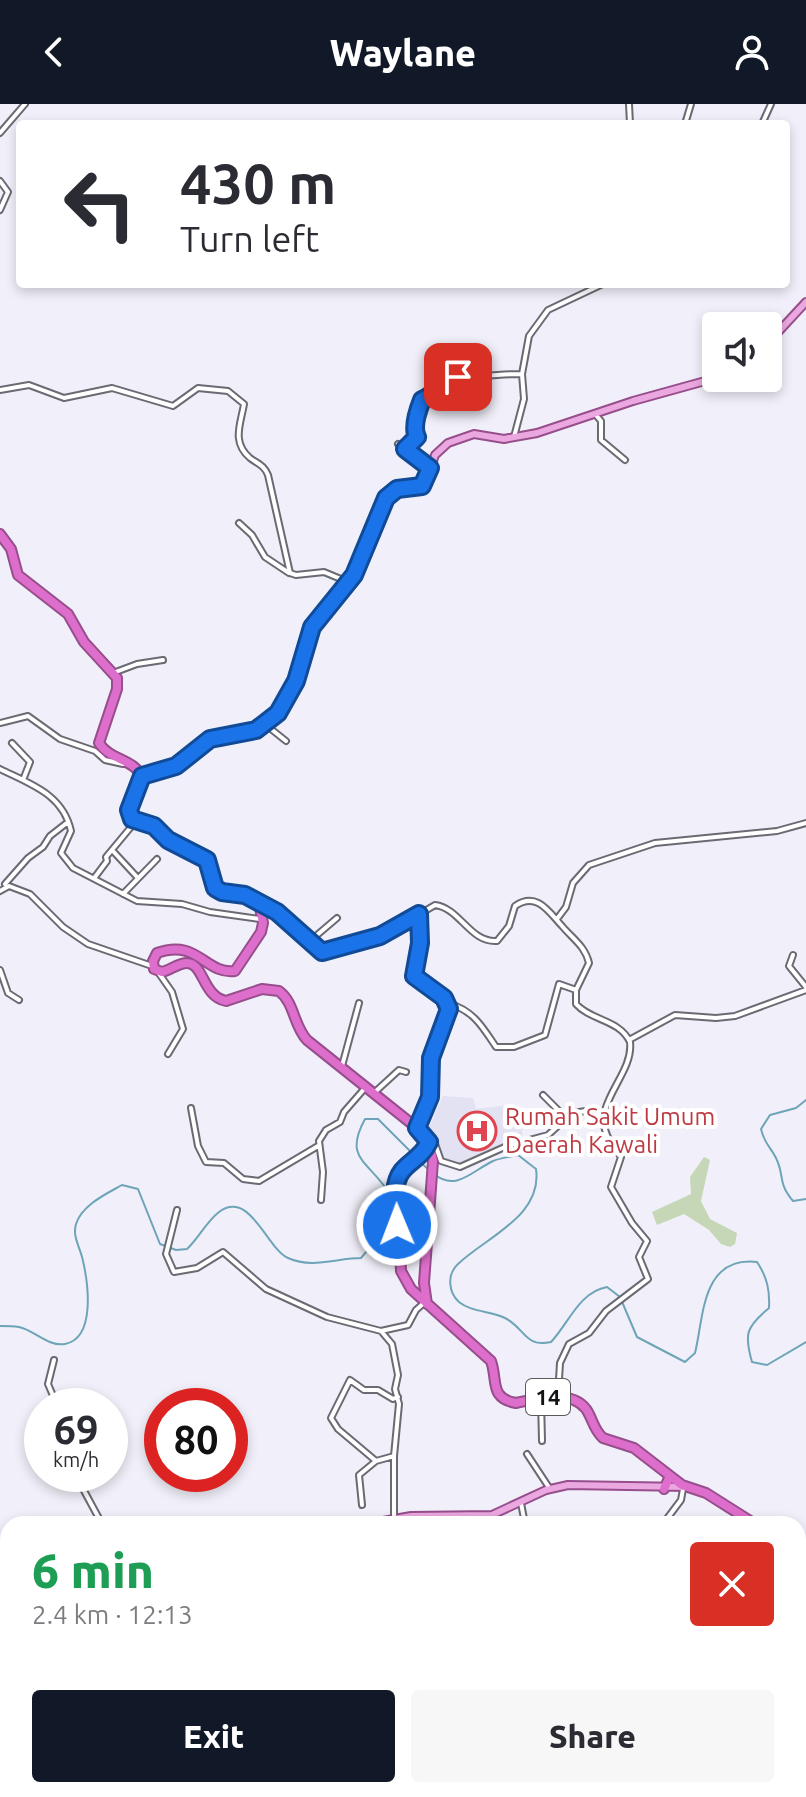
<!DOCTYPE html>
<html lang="en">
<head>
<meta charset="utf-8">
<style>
  :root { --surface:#fff; --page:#f7f7f7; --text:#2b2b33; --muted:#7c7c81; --accent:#111827 }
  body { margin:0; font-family:Ubuntu,sans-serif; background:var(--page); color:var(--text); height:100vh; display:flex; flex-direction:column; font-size:30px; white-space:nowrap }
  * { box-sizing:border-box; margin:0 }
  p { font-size:26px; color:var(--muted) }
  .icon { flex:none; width:44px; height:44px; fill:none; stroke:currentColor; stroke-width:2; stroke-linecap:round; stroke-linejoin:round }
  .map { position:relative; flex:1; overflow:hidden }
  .side { position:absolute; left:0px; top:1412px; width:806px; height:282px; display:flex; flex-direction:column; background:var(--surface); border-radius:24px 24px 0 0; box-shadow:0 4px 12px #0003 }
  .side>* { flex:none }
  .banner { position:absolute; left:16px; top:16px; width:774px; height:168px; border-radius:8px; box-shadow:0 4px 12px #0003; background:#fff; color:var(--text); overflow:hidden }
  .buttons { position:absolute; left:702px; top:208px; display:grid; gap:16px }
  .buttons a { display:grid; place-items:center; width:80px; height:80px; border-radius:8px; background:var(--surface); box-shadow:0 4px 12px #0003; font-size:40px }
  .speed { position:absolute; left:24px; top:1284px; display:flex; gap:16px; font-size:40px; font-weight:700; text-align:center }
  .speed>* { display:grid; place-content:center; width:104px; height:104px; border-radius:50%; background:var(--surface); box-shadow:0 4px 12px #0003; line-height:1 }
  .speed small { font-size:20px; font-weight:400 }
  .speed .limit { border:12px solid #d22; background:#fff; color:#111 }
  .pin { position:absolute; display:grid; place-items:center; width:68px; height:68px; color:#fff; margin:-34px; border-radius:16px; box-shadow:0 4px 12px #0006 }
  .me { position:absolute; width:88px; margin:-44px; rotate:359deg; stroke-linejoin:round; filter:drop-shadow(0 0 6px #0008) }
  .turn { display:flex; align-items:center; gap:28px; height:168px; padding:0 32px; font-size:36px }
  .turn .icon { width:104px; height:104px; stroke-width:2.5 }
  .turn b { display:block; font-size:56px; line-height:68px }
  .round { display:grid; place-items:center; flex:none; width:84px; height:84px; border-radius:8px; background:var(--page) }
  .head { display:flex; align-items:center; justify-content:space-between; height:136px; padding:0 32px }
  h1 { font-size:48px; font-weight:800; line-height:60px; color:#1e9e55 }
  .primary-button { display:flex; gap:16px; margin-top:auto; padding:16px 32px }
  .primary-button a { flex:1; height:92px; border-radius:8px; background:var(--accent); color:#fff; font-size:32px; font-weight:800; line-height:92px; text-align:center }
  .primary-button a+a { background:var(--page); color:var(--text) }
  header { display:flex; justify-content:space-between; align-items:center; height:104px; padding:0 32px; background:var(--accent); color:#fff; font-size:36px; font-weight:800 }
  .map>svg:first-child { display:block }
  .built { fill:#e3e2f2 }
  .green { fill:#c6d7b7 }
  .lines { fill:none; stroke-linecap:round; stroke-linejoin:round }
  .stream { stroke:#6da4b7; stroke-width:2 }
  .minor-casing { stroke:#6a6a72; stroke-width:8 }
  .major-casing { stroke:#974e8c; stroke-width:10 }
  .highway-casing { stroke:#974e8c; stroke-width:12 }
  .minor { stroke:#fff; stroke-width:4 }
  .major { stroke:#eba8e0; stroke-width:6 }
  .highway { stroke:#de6ecb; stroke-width:8 }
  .route-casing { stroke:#114b97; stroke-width:20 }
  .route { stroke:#1a73e8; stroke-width:14 }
  .labels { text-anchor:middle; stroke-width:8; stroke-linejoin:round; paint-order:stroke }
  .shield { fill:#fff; stroke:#5a595c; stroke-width:2 }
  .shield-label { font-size:22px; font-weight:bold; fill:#131216 }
  .health-label { font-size:24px; fill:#be3a42; stroke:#fff; text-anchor:start }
</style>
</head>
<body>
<header><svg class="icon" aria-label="back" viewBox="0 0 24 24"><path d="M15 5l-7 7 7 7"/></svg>Waylane<svg class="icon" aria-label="person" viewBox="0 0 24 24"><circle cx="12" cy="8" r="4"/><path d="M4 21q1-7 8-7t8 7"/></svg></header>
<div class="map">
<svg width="806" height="1693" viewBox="0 0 806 1693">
  <rect width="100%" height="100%" fill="#f1f0fa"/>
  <!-- built -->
  <path class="built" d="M443 992 473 994 476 1005 507 1001 502 1016 521 1019 523 1035 461 1061 444 1057 438 1052 436 1030 429 1023Z"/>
  <!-- green -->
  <path class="green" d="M704 1053 710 1056 701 1097 710 1115 737 1129 735 1140 730 1143 721 1140 709 1126 684 1110 657 1121 652 1108 691 1090 690 1073Z"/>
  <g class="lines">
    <!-- stream -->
    <path class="stream" d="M806 996 796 1004 770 1011 761 1025C765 1041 770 1042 776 1054 785 1072 777 1078 793 1097L806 1095
      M419 1057 429 1066
      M434 1070C456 1088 472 1067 493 1057 500 1054 510 1053 518 1051L536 1065C543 1112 486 1133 458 1160 447 1170 448 1188 459 1198 471 1208 491 1207 505 1214 525 1224 525 1244 551 1238 569 1219 579 1188 607 1183L620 1193 637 1233 685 1258 695 1249C704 1213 701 1152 757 1158 767 1173 770 1186 769 1204 746 1223 744 1230 752 1258L767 1261 806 1238
      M0 1222C6 1222 13 1222 19 1223 34 1226 48 1243 65 1240 96 1234 88 1179 83 1157 81 1145 72 1133 76 1120 82 1101 106 1090 122 1081L138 1085 160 1140 176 1146 187 1145C199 1134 206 1118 219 1108 250 1085 267 1145 288 1154 312 1165 337 1154 361 1154 382 1132 383 1112 385 1083 364 1055 345 1052 365 1015H378L415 1052"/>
    <defs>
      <path id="minor" d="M629 0 630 20
        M685 20 691 0
        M762 20 771 0
        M0 29 25 0
        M0 77 8 88 0 106
        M0 286 29 281 64 294 112 284 173 302 198 284 228 287 244 300C241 319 231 338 250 354 258 360 264 361 268 371L290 469 296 471 324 468 348 478
        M595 310 601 317V336L625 356
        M514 333 524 295 522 270 529 232 548 206 603 180
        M398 340 430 364
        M405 345 417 333 414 328 421 297C431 293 435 283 445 277 453 273 510 270 521 270
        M239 419 252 431 265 453 289 469
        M113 569 137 560 163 556
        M0 619 28 612 60 635 95 647 105 656 123 660
        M266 621 286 637
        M12 639 30 658 23 676
        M0 665C30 680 63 690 71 727L61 749 73 764 137 797 182 800 210 808 260 815
        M112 746 137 773
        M95 773 107 757 106 753 136 717
        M5 780 28 754 43 743 50 732 68 718
        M0 787 9 782 30 790 63 823 88 840 152 862
        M123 790 157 755
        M261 800 283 811 316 844 325 848 344 840 386 830 435 801C460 804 470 839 497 837L509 822 515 802C537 787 549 808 562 822 573 835 585 842 589 859L576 886V900C591 917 619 915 630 938 634 970 592 999 607 1031 610 1039 617 1046 621 1053L611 1083 632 1119 647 1137 639 1153 648 1175 606 1207 589 1229 569 1240 560 1259 558 1292
        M557 815 566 803 573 779 589 761 655 739 777 727 806 719
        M310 837 337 814
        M793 851 789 862 806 883
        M0 866 8 889 19 896
        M158 868 172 888 183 925 168 950
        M448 899C474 907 482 922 496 943H514L545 931 559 880 576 886
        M629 936 675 911 716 914 735 912 806 886
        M342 962 359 899
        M375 988 399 966 406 968
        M543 991 566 1014
        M191 1004 198 1042 206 1058 224 1059 243 1075 259 1077 318 1042
        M418 1022 431 989V954L449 905 444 894 414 872 420 839 419 810
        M426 1031 433 1034 441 1057 460 1063 507 1042 548 1031 572 1009 586 1007 604 1015
        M321 1096 323 1068 319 1037 326 1026 340 1018 344 1008 365 984
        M177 1106 166 1150 174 1168 197 1164 223 1148 266 1185 327 1213 381 1227
        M541 1295 542 1337
        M52 1302 54 1294 48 1280 54 1256
        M42 1311 37 1318 42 1329
        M527 1350 550 1385
        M376 1357 338 1325 331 1314 350 1276 364 1286H378L393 1295 398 1293
        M75 1370 102 1420
        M521 1399 525 1420
        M362 1401 359 1371 376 1357 394 1352
        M394 1414V1352L399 1300 395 1285 398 1271 392 1240 381 1227 408 1221 416 1206 425 1198
        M663 1420 681 1396 683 1385
        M798 1442 801 1503
        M0 1639 8 1642
        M151 1686 155 1688"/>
      <path id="major" d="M768 239 806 198
        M142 672 176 662 210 635 256 626 273 615 292 586 312 523 354 471 386 394 397 385 425 381 435 351 448 339 474 330 504 335 537 329 633 297 716 274
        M366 1420 411 1412 492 1411 546 1386 568 1381 687 1383
        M4 1693 8 1685"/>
      <path id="highway" d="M0 430 11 445 18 471 68 510 84 538 117 574V585L99 639C110 657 137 655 142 675L131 699 130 713 154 722 168 736 207 756C211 764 209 775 214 782 222 793 245 788 259 799L263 819 261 828 235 867C205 871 198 834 157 849L153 857 154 865 162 868C170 866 179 859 187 859 204 859 202 892 226 897L262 885 279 887C295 899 293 921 307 936L417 1024 429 1038 433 1057 424 1179 427 1200
        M429 1039 423 1050 402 1068 396 1082 401 1167 411 1185 491 1257C498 1277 489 1294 516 1299 536 1295 571 1285 586 1305 593 1315 593 1325 603 1334L634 1344 682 1381 706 1389 755 1420
        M664 1385 670 1372
        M798 1441 806 1445"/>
    </defs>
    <!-- minor casing -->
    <use href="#minor" class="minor-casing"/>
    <!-- major casing -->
    <use href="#major" class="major-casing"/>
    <!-- highway casing -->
    <use href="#highway" class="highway-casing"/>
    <!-- minor -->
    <use href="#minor" class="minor"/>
    <!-- major -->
    <use href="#major" class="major"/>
    <!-- highway -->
    <use href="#highway" class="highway"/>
  </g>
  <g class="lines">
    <defs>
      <path id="route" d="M397 1121C396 1105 391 1081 402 1067 411 1056 422 1053 429 1038L417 1024 430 993 431 954 449 905 444 894 414 872 420 839 419 810 380 832 322 848 277 808 245 791 222 788 215 784 207 756 168 736 154 722 132 715 129 706 142 672 176 662 210 635 256 626 278 609 296 577 312 523 354 471 386 394 397 385 422 382 430 364 405 345 417 333C412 323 418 306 422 296 436 291 439 276 458 273"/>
    </defs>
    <!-- route casing -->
    <use href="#route" class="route-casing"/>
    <!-- route -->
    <use href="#route" class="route"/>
  </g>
  <!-- icons -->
  <defs>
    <symbol id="hospital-ring" viewBox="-11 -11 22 22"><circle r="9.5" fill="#fff" stroke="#e0444e" stroke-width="1.5"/><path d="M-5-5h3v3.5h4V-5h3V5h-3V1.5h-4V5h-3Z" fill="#e0444e"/></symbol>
  </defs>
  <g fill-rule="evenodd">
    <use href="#hospital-ring" x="455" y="1005" width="44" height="44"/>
  </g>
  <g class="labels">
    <!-- shield labels -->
    <rect class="shield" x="526" y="1275" width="44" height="36" rx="6"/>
    <g class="shield-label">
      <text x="548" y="1301">14</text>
    </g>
    <!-- health labels -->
    <g class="health-label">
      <text x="505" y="1021">Rumah Sakit Umum<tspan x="505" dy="28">Daerah Kawali</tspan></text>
    </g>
  </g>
</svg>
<div class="buttons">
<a><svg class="icon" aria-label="sound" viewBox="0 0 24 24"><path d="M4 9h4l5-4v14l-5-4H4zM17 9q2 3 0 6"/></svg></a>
</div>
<div class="speed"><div>69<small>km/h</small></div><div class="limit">80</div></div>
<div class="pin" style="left:458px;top:273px;background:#d93025"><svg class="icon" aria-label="arrive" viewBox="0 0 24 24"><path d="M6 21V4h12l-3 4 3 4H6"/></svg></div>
<svg class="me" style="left:397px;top:1121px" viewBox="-20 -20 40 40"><circle r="17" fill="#1a73e8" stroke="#fff" stroke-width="3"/><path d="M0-11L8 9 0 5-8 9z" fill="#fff"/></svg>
<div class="banner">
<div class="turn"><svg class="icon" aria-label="left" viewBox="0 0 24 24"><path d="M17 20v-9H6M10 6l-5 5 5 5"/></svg><div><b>430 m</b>Turn left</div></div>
</div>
<section class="side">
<div class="head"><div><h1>6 min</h1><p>2.4 km · 12:13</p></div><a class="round" style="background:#d93025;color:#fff"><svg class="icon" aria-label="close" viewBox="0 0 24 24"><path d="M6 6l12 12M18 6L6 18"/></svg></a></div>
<div class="primary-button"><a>Exit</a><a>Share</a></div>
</section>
</div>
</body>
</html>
